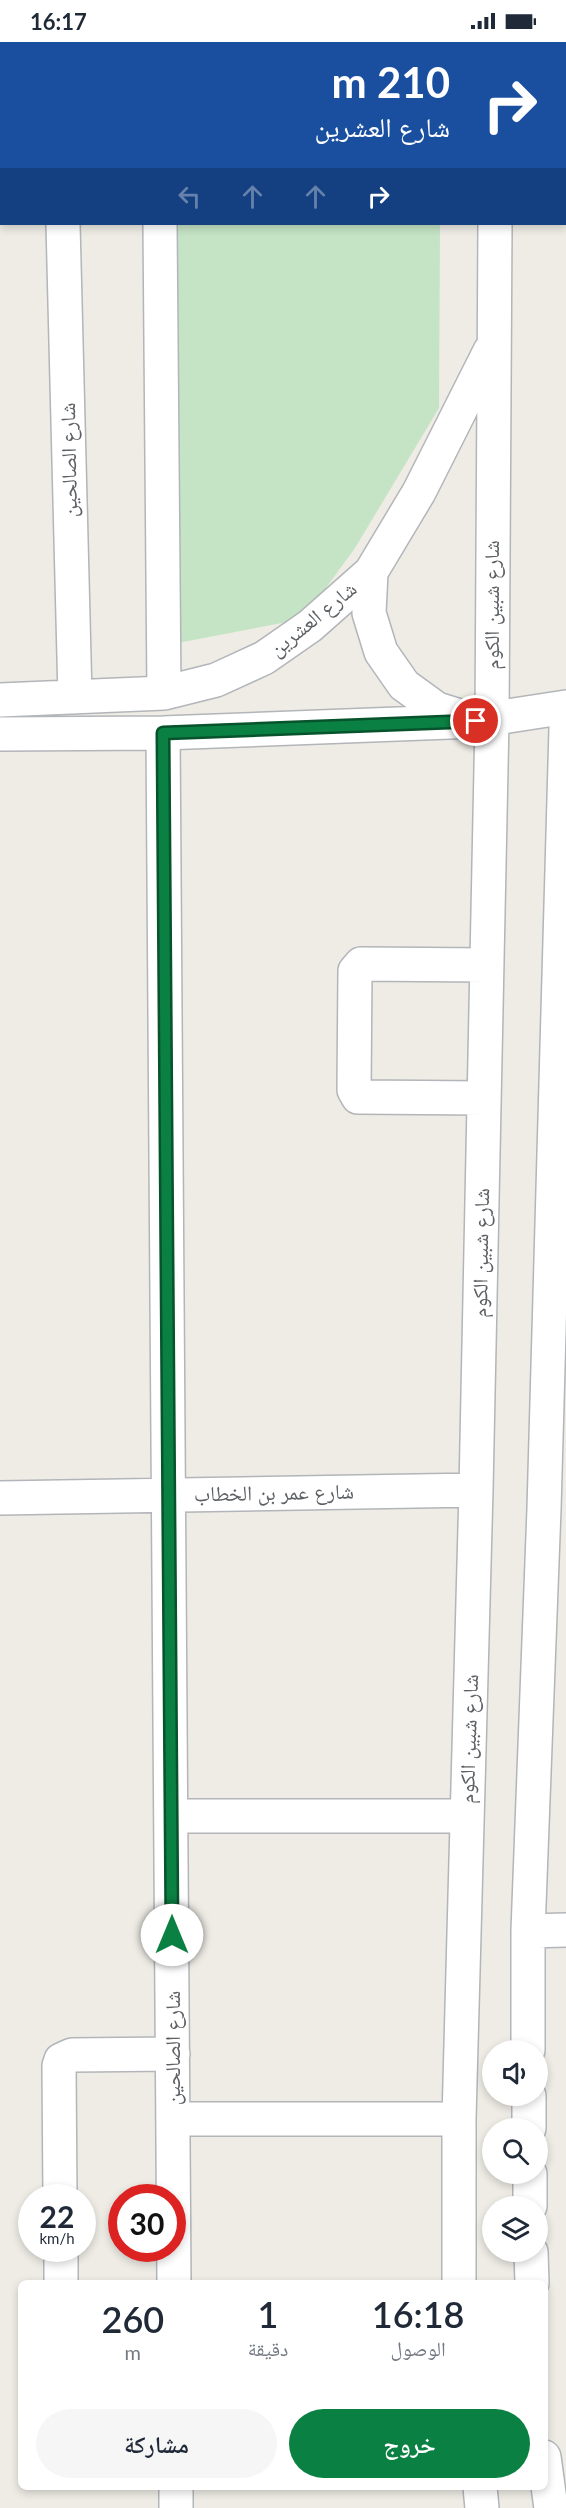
<!DOCTYPE html>
<html lang="ar">
<head>
<meta charset="utf-8">
<style>
  :root { --surface:#fff; --page:#f6f6f7; --text:#1f2937; --muted:#747a83; --accent:#0b8043 }
  body { margin:0; font-family:Lato,"Noto Naskh Arabic",sans-serif; background:var(--page); color:var(--text); direction:rtl; height:100vh; display:flex; flex-direction:column; font-size:22px; white-space:nowrap }
  * { box-sizing:border-box; margin:0 }
  p { font-size:20px; color:var(--muted) }
  .icon { flex:none; width:33px; height:33px; fill:none; stroke:currentColor; stroke-width:2; stroke-linecap:round; stroke-linejoin:round }
  .map { position:relative; flex:1; overflow:hidden; direction:ltr }
  .details { position:absolute; left:18px; top:2238px; width:530px; height:210px; display:flex; flex-direction:column; background:var(--surface); border-radius:9px; box-shadow:0 3px 9px #0003; direction:rtl }
  .details>* { flex:none }
  .guide { position:absolute; left:0px; top:0px; width:567px; height:183px; box-shadow:0 3px 9px #0003; direction:rtl; background:#1a4fa0; color:#fff; overflow:hidden }
  .controls { position:absolute; left:482px; top:1998px; display:grid; gap:12px }
  .controls a { display:grid; place-items:center; width:66px; height:66px; border-radius:50%; background:var(--surface); box-shadow:0 3px 9px #0003; font-size:30px }
  .speed { position:absolute; left:18px; top:2142px; display:flex; gap:12px; font-size:30px; font-weight:700; text-align:center }
  .speed>* { display:grid; place-content:center; width:78px; height:78px; border-radius:50%; background:var(--surface); box-shadow:0 3px 9px #0003; line-height:1 }
  .speed small { font-size:15px; font-weight:400 }
  .speed .limit { border:9px solid #d22; background:#fff; color:#111 }
  .pin { position:absolute; display:grid; place-items:center; width:51px; height:51px; color:#fff; margin:-26px; border:3px solid #fff; border-radius:50%; box-shadow:0 2px 6px #0007 }
  .me { position:absolute; width:66px; margin:-33px; rotate:0deg; stroke-linejoin:round; filter:drop-shadow(0 0 4px #0008) }
  .turn { display:flex; align-items:center; gap:21px; height:126px; padding:0 18px; font-size:27px }
  .turn .icon { width:78px; height:78px; stroke-width:2.5 }
  .turn b { display:block; font-size:42px; line-height:51px }
  .lanes { display:flex; align-items:center; height:57px; padding:0 18px; background:#0003; justify-content:center; gap:30px; direction:ltr }
  .lanes .off { opacity:.35 }
  .eta { display:flex; justify-content:space-evenly; align-items:center; height:102px; text-align:center }
  .eta b { font-size:36px; font-weight:600; line-height:42px }
  .cta { display:flex; gap:12px; margin-top:auto; padding:12px 18px }
  .cta a { flex:1; height:69px; border-radius:36px; background:var(--accent); color:#fff; font-size:24px; font-weight:600; line-height:69px; text-align:center }
  .cta a+a { background:var(--page); color:var(--text) }
  .status { display:flex; justify-content:space-between; align-items:center; height:42px; padding:0 30px; background:var(--surface); direction:ltr }
  .status svg { height:16px; fill:currentColor }
  .map>svg:first-child { display:block }
  .green { fill:#c4e4c5 }
  .lines { fill:none; stroke-linecap:round; stroke-linejoin:round }
  .minor-casing { stroke:#b2b5b9; stroke-width:36 }
  .minor { stroke:#fff; stroke-width:33 }
  .route-casing { stroke:#07532c; stroke-width:15 }
  .route { stroke:#0b8043; stroke-width:10 }
  .labels { text-anchor:middle; stroke-width:4.5; stroke-linejoin:round; paint-order:stroke }
  .street-label { font-size:21px; fill:#5d6064; stroke:#fff }
</style>
</head>
<body>
<div class="status"><b>16:17</b><svg viewBox="0 0 49 12"><path d="M0 12V9h3v3zM5 12V6h3v6zM10 12V3h3v9zM15 12V0h3v12zM26 1h20v11H26zM47 4h2v5h-2z"/></svg></div>
<div class="map">
<svg width="566" height="2466" viewBox="0 0 566 2466">
  <rect width="100%" height="100%" fill="#eeece5"/>
  <!-- green -->
  <path class="green" d="M174 0H442L174 2Z
    M172 182H440L439 366 355 506 303 577 167 603Z"/>
  <g class="lines">
    <defs>
      <path id="minor" d="M58 0V2
        M159 0V2
        M497 2V0
        M0 109H2
        M63 182 75 655
        M160 182 164 651
        M371 530 369 571 381 610 404 643 437 667 466 676
        M0 658 164 651 216 638 264 616 310 584 371 530 419 450 490 309
        M163 691 174 2241
        M0 692 163 691 476 679 566 665
        M484 1056 358 1055 354 1048 355 929 361 922 487 923
        M0 1456 476 1448
        M171 1774H467
        M528 1889 566 1888
        M528 2008V1889L544 1467 566 686
        M529 2054V2086
        M173 2077H459
        M530 2132V2164
        M60 2156 59 2024 61 2018 72 2013 173 2012
        M61 2206V2241
        M531 2210 532 2241
        M459 2241V2077L476 1448 492 678 495 182
        M544 2415 551 2466
        M176 2445V2466
        M480 2445 482 2466"/>
    </defs>
    <!-- minor casing -->
    <use href="#minor" class="minor-casing"/>
    <!-- minor -->
    <use href="#minor" class="minor"/>
  </g>
  <g class="lines">
    <defs>
      <path id="route" d="M172 1893 163 691 476 679"/>
    </defs>
    <!-- route casing -->
    <use href="#route" class="route-casing"/>
    <!-- route -->
    <use href="#route" class="route"/>
  </g>
  <g class="labels">
    <!-- street labels -->
    <g class="street-label">
      <text transform="translate(69 418) rotate(-91)" y="7">شارع الصالحين</text>
      <text transform="translate(492 563) rotate(-90)" y="7">شارع شبين الكوم</text>
      <text transform="translate(313 577) rotate(-39)" y="7">شارع العشرين</text>
      <text transform="translate(481 1211) rotate(-89)" y="7">شارع شبين الكوم</text>
      <text transform="translate(274 1451) rotate(-1)" y="7">شارع عمر بن الخطاب</text>
      <text transform="translate(469 1697) rotate(-88)" y="7">شارع شبين الكوم</text>
      <text transform="translate(173 2006) rotate(-90)" y="7">شارع الصالحين</text>
    </g>
  </g>
</svg>
<div class="controls">
<a><svg class="icon" aria-label="sound" viewBox="0 0 24 24"><path d="M4 9h4l5-4v14l-5-4H4zM17 9q2 3 0 6"/></svg></a>
<a><svg class="icon" aria-label="search" viewBox="0 0 24 24"><circle cx="10" cy="10" r="6"/><path d="M15 15l6 6"/></svg></a>
<a><svg class="icon" aria-label="layers" viewBox="0 0 24 24"><path d="M12 4l9 5-9 5-9-5zM3 14l9 5 9-5"/></svg></a>
</div>
<div class="speed"><div>22<small>km/h</small></div><div class="limit">30</div></div>
<div class="pin" style="left:476px;top:679px;background:#d93025"><svg class="icon" aria-label="arrive" viewBox="0 0 24 24"><path d="M6 21V4h12l-3 4 3 4H6"/></svg></div>
<svg class="me" style="left:172px;top:1893px" viewBox="-20 -20 40 40"><circle r="19" fill="#fff"/><path d="M0-13L10 11 0 6-10 11z" fill="#0b8043"/></svg>
<div class="guide">
<div class="turn"><svg class="icon" aria-label="right" viewBox="0 0 24 24"><path d="M7 20v-9h11M14 6l5 5-5 5"/></svg><div><b>210 m</b>شارع العشرين</div></div>
<div class="lanes"><svg class="icon off" aria-label="left" viewBox="0 0 24 24"><path d="M17 20v-9H6M10 6l-5 5 5 5"/></svg><svg class="icon off" aria-label="ahead" viewBox="0 0 24 24"><path d="M12 20V5M6 11l6-6 6 6"/></svg><svg class="icon off" aria-label="ahead" viewBox="0 0 24 24"><path d="M12 20V5M6 11l6-6 6 6"/></svg><svg class="icon" aria-label="right" viewBox="0 0 24 24"><path d="M7 20v-9h11M14 6l5 5-5 5"/></svg></div>
</div>
<section class="details">
<div class="eta">
<div><b>16:18</b><p>الوصول</p></div>
<div><b>1</b><p>دقيقة</p></div>
<div><b>260</b><p>m</p></div>
</div>
<div class="cta"><a>خروج</a><a>مشاركة</a></div>
</section>
</div>
</body>
</html>
